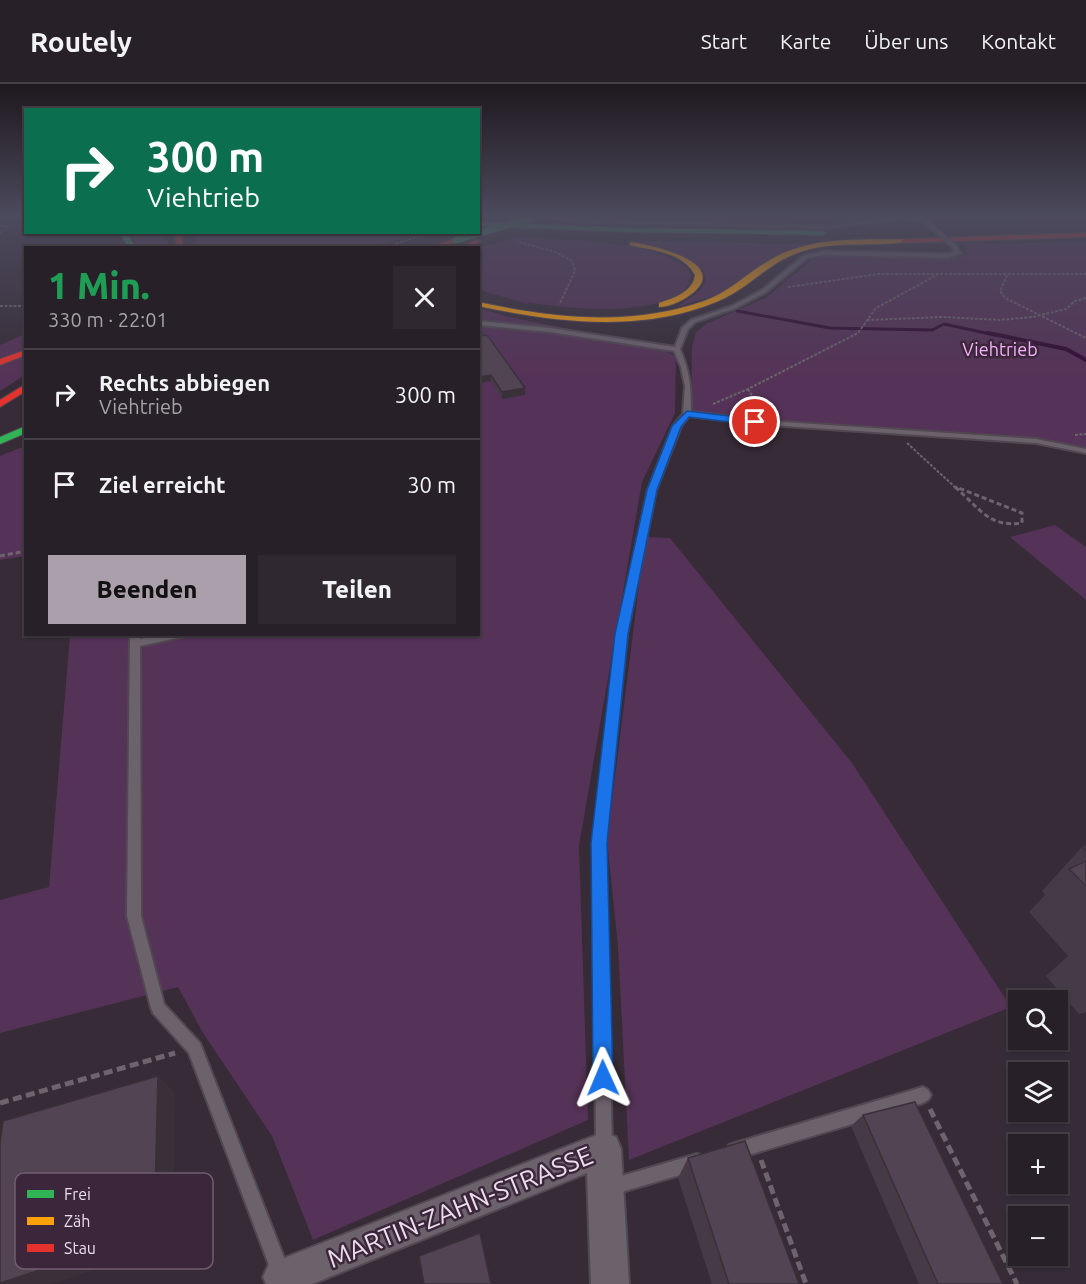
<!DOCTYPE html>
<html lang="de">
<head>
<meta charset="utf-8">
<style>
  :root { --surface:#282028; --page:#302830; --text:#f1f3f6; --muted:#a5a3a8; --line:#443e45; --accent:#ac9fac }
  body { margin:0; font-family:Ubuntu,sans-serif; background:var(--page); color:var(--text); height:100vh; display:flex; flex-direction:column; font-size:22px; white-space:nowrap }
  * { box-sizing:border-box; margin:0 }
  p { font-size:20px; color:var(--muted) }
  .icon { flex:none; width:33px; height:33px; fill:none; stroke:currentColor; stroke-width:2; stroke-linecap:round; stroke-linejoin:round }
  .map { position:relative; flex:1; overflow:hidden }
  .side { position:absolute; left:24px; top:162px; width:456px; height:390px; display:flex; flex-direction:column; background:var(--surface); border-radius:0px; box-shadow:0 2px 4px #0004,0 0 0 2px var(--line) }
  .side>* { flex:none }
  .hud { position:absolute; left:24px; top:24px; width:456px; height:126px; border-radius:0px; box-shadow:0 2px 4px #0004,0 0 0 2px var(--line); background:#0b6e4f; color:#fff; overflow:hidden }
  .buttons { position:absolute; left:1008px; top:906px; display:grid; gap:12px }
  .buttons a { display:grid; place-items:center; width:60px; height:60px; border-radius:0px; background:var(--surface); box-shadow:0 2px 4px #0004,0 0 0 2px var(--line); font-size:30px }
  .pin { position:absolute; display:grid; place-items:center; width:51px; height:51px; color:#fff; margin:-26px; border:3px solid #fff; border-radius:50%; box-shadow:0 2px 6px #0007 }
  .me { position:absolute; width:66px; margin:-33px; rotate:359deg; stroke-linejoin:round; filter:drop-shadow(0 0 4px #0008) }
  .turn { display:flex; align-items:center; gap:21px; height:126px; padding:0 24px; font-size:27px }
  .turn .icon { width:78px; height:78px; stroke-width:2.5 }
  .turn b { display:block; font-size:42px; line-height:51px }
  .round { display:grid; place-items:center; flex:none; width:63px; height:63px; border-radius:0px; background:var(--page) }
  .summary { display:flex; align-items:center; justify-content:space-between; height:102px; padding:0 24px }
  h1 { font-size:36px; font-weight:800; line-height:45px; color:#1e9e55 }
  .button { display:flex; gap:12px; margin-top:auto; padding:12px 24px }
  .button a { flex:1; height:69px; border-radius:0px; background:var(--accent); color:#111; font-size:24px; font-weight:800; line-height:69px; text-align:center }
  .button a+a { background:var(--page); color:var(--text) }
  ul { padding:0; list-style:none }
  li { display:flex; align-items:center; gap:18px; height:90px; padding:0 24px; border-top:2px solid var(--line) }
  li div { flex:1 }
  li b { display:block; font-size:22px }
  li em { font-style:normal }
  header { display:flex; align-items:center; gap:36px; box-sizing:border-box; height:84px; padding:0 30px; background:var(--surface); border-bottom:2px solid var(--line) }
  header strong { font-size:28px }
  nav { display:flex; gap:33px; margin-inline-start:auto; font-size:21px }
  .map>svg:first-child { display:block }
  .green { fill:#553257 }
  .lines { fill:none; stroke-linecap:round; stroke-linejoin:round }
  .stream-far1 { stroke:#310b33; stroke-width:3 }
  .stream { stroke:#310b33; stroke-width:4 }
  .lane-casing { stroke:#524852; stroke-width:4 }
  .street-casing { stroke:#524852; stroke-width:4 }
  .fast-casing { stroke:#524852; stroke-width:2 }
  .slow-casing { stroke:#524852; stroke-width:2 }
  .jam-casing { stroke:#524852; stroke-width:2 }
  .path-far2 { stroke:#6d646d; stroke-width:2; stroke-dasharray:3 1.5; stroke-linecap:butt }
  .path-far1 { stroke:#6d646d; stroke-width:3; stroke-dasharray:5 3; stroke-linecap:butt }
  .path { stroke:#6d646d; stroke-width:5; stroke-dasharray:9 4.5; stroke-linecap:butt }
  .lane { fill:#6c626c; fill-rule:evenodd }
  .street { fill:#6c626c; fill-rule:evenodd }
  .fast { fill:#30b455; fill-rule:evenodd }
  .slow { fill:#ff9f0a; fill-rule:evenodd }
  .jam { fill:#e5322d; fill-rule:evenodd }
  .lane-bridge-casing { stroke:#524852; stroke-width:7; stroke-linecap:butt }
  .fast-bridge-casing { stroke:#524852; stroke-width:8; stroke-linecap:butt }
  .lane-bridge { stroke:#6c626c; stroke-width:5 }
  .fast-bridge { stroke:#30b455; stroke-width:7 }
  .wall { fill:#473a47 }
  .shaded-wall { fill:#393039 }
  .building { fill:#524452; stroke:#393039; stroke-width:1.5 }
  .route { fill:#1a73e8; stroke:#114b97; stroke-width:1.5 }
  .labels { text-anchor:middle; stroke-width:5; stroke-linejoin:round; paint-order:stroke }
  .far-park-label { font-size:18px; fill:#f5b1f7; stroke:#3b263b }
  .near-street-label { font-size:26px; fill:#ebddeb; stroke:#3b263b }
  .key { fill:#3b263b; stroke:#705d70; stroke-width:1.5 }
  .key-label { font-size:16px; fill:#ebddeb }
</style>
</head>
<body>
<header>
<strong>Routely</strong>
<nav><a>Start</a><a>Karte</a><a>Über uns</a><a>Kontakt</a></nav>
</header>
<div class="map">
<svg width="1086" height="1200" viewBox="0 0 1086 1200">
  <rect width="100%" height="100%" fill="#362b36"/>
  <!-- green -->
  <path class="green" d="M621 131H857L813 138 606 136Z
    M865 131H935L963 137 1030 136 1039 133 1019 131H1086V138L943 143 921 132 904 131 833 141 694 138 696 137 816 139 847 136Z
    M131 149H165L169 163H138Z
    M195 149V148L424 149 371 163H195Z
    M515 153C555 156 670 155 691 190 690 198 687 205 680 210 647 231 567 226 529 218L528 220 479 206 478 164H474L500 159Z
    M627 157 814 160 717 211 677 223 701 206 706 196 704 187 649 161Z
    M1086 158V365L1035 355 691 330 692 263 696 248 708 239 766 214 816 172 949 174 967 171V163L963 160Z
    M479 224 509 233 659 263 676 273 675 329 642 398 579 762 588 1036 313 1156 272 1052 203 949 178 903 0 949V816L49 803 70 551 478 550Z
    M25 250V291L0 307V261Z
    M25 362V472L0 476V372Z
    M1055 441 1086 463V516L1010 453Z
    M645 453 670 454 852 679 1011 923 629 1076 618 862 607 757Z"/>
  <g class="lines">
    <!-- stream-far1 -->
    <path class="stream-far1" d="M737 227 830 244 932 246 944 240 995 251"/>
    <!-- stream -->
    <path class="stream" d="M988 249 1066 265 1086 276"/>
    <defs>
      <path id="lane" d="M611 131H617L604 137 831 142 902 133 925 135 931 140 929 141 922 137 902 135 831 144 596 139 561 136 563 135 596 136Z
        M955 161 961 169 947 174 824 171 807 174 766 208 736 224 695 238 688 245 680 265C690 289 691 302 691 328L769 337 1036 355 1086 365V369L1036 359 769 341 689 332 681 342 656 406 627 550 605 759 612 1062 610 1068 604 1070 598 1068 596 1062 593 759 617 550 648 406 673 342 683 330 685 302 681 283 674 267 550 248 478 241V237L550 244 675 263 682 244 691 236 732 222 762 206 803 172 824 167 947 170 955 168 952 163Z
        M130 550H140V555L163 550H186L181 553 140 562 141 832 164 920 200 959 290 1189 287 1195 281 1198 275 1195 272 1189 189 969 153 929 151 924 127 832Z
        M923 1003 928 1006 931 1011 928 1016 923 1019 735 1075 729 1073 727 1067 729 1061 735 1059Z
        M697 1070 703 1072 705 1078 703 1084 697 1086 611 1111 605 1109 603 1103 605 1097 611 1095Z"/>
      <path id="street" d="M604 1048 616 1053 621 1065 629 1200H591L587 1089 312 1200H266L263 1193 269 1180Z"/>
      <path id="fast" d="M478 138 630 144 823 147 826 149 823 151 630 148 478 142Z
        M119 148H126L136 164H129Z
        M26 342V349L0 360V353Z"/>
      <path id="slow" d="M559 131H569L554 136 551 134Z
        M904 155 906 158C873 163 839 157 807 166 772 175 755 199 725 214 648 250 558 239 478 222V218C553 234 631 243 704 217 730 208 747 189 770 176 810 152 859 156 904 155Z
        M631 158C651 161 734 179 690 211 682 217 669 223 659 223V219C674 214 693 208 695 191 683 168 651 166 629 161Z"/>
      <path id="jam" d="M175 148H181L183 164H177Z
        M1086 149V153L904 159 901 157 904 155Z
        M456 154 458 157 439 164H428Z
        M476 156 481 157 469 164H460Z
        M26 266V271L0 281V275Z
        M26 300V307L0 323V316Z"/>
    </defs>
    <!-- lane casing -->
    <use href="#lane" class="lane-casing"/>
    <!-- street casing -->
    <use href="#street" class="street-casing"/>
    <!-- fast casing -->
    <use href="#fast" class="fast-casing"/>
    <!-- slow casing -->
    <use href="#slow" class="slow-casing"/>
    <!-- jam casing -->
    <use href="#jam" class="jam-casing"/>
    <!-- path-far2 -->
    <path class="path-far2" d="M0 142 9 143 0 149
      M519 158 556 168 572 177 575 187 560 219
      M383 164 419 152
      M1007 191 1000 207 1005 214 1086 254
      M788 203 878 190H1086
      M0 222H26
      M867 236 944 233 1000 236 1033 233 1066 225 1075 217 1086 214
      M748 305 761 326
      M713 320 748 305 858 249 876 224 937 191
      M1075 351 1086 350
      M907 359 957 405
      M955 403 960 405"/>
    <!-- path-far1 -->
    <path class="path-far1" d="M955 403C979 423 988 444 1022 439V429L956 403
      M0 472 26 467"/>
    <!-- path -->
    <path class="path" d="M0 1019 175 969
      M930 1025 1017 1200
      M761 1076 806 1200"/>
    <!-- lane -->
    <use href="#lane" class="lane"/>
    <!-- street -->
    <use href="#street" class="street"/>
    <!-- fast -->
    <use href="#fast" class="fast"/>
    <!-- slow -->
    <use href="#slow" class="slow"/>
    <!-- jam -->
    <use href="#jam" class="jam"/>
    <defs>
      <path id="lane-bridge" d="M929 140 955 163"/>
      <path id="fast-bridge" d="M456 156 534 133"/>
    </defs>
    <!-- lane-bridge casing -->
    <use href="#lane-bridge" class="lane-bridge-casing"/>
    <!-- fast-bridge casing -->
    <use href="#fast-bridge" class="fast-bridge-casing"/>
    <!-- lane-bridge -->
    <use href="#lane-bridge" class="lane-bridge"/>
    <!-- fast-bridge -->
    <use href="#fast-bridge" class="fast-bridge"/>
  </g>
  <!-- wall -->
  <path class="wall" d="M478 252 525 304V311L502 315 491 297 478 299Z
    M1086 761V928L1079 930 1046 892 1068 872 1029 828 1045 811 1042 807 1082 763Z
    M863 1031 1003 1200H919L851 1042Z
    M688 1074 799 1200H712L678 1094Z"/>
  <!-- shaded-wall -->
  <path class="shaded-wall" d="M491 291V297L478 299V293Z
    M525 304V311L502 315V308Z
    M158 992 175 1009 174 1159 51 1200H0Z
    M480 1149 483 1160 492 1200H491Z"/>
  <!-- building -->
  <path class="building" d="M487 251 525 304 502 308 491 291 478 293V252Z
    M1086 761V767L1082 763Z
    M1086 777V802L1069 785Z
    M158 992 154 1149 0 1199V1059L3 1037Z
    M915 1018 1003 1200H938L863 1031Z
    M745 1057 799 1200H729L688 1074Z
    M480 1149 491 1200H424L419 1172Z"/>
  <!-- sky -->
  <linearGradient id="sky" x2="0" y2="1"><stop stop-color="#1e181e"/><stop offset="0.44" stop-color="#4c4a5d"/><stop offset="1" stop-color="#4c4a5d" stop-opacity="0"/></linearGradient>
  <rect width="1086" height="299" fill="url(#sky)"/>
  <!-- route -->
  <path class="route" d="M687 327 755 335 760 338 755 341 689 333 681 343 657 406 628 550 607 759 613 994 610 1002 603 1004 596 1002 593 994 591 759 615 550 647 406 672 342Z"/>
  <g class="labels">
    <!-- far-park labels -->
    <g class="far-park-label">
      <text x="1000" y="272">Viehtrieb</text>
    </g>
    <!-- near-street labels -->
    <g class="near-street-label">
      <text transform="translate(460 1123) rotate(-22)" y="9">MARTIN-ZAHN-STRASSE</text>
    </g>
  </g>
  <!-- legend -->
  <rect x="15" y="1089" width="198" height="96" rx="9" class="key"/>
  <rect x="27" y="1106" width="27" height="8" fill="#30b455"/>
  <rect x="27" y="1133" width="27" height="8" fill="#ff9f0a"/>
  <rect x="27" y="1160" width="27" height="8" fill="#e5322d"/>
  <g class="key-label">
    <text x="64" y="1116">Frei</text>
    <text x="64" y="1143">Zäh</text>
    <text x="64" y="1170">Stau</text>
  </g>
</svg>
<div class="buttons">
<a><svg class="icon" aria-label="search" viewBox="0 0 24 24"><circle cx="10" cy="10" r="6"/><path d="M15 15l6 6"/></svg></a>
<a><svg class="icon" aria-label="layers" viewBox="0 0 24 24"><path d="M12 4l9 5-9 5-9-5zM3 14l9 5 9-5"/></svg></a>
<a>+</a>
<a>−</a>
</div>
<div class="pin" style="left:755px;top:338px;background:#d93025"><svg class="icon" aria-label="arrive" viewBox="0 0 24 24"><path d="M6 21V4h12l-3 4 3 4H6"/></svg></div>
<svg class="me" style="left:603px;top:994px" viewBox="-20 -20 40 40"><path d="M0-17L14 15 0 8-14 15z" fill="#1a73e8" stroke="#fff" stroke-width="4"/></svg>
<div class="hud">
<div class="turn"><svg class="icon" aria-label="right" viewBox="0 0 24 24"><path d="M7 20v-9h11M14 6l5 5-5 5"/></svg><div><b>300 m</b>Viehtrieb</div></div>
</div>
<section class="side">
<div class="summary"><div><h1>1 Min.</h1><p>330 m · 22:01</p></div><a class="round"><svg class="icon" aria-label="close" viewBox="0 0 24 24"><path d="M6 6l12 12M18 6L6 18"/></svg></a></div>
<ul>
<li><svg class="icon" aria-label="right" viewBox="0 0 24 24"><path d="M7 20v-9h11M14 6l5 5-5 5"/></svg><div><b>Rechts abbiegen</b><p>Viehtrieb</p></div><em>300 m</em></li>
<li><svg class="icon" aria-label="arrive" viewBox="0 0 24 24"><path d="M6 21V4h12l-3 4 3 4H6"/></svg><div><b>Ziel erreicht</b></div><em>30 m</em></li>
</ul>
<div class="button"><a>Beenden</a><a>Teilen</a></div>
</section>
</div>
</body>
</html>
